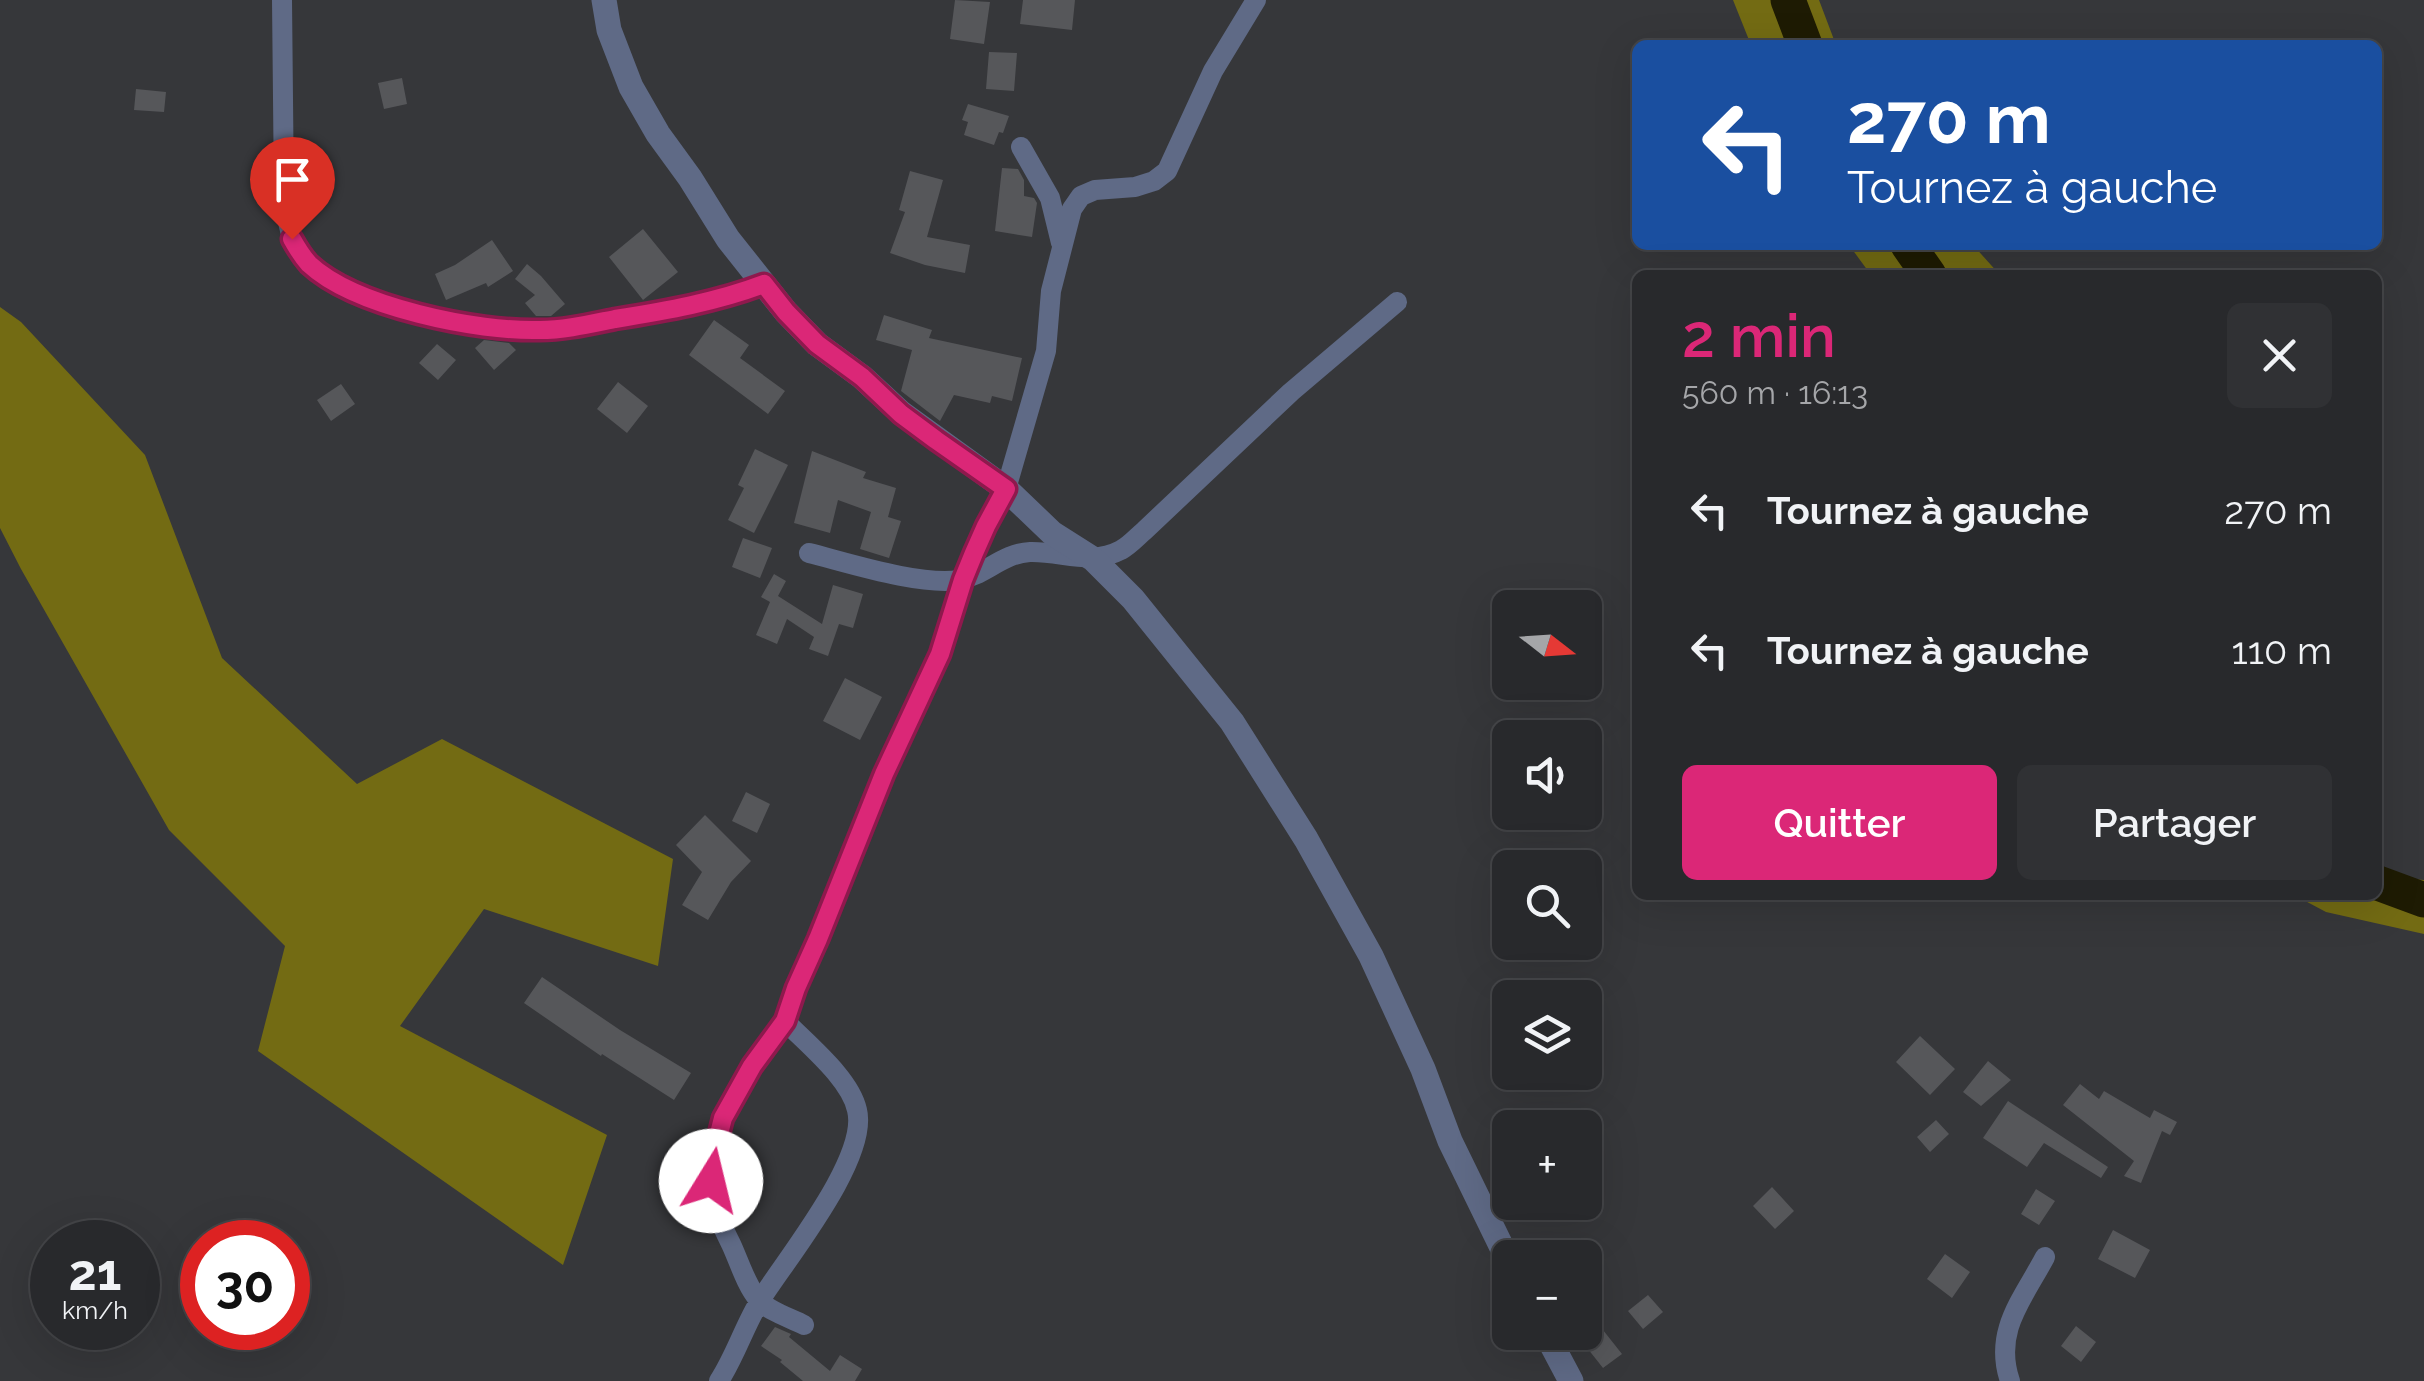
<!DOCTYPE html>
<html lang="fr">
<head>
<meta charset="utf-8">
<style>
  :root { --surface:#28292c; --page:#303134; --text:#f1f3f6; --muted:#a5a6a9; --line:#444548; --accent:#db2777 }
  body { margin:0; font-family:Raleway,sans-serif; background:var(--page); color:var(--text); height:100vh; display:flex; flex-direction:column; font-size:38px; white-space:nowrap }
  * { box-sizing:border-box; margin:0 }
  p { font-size:32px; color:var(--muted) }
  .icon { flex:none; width:55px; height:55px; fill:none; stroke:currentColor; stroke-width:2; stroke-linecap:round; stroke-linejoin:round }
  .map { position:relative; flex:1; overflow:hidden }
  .panel { position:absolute; left:1632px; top:270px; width:750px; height:630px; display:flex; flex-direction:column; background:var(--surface); border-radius:15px; box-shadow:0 10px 40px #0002,0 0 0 2px var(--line) }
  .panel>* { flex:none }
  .top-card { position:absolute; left:1632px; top:40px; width:750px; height:210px; border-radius:15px; box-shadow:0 10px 40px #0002,0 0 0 2px var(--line); background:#1a4fa0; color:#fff; overflow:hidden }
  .needle { width:65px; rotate:107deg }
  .tools { position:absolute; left:1492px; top:590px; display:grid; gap:20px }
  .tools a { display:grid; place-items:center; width:110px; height:110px; border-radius:15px; background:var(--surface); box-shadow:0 10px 40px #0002,0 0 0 2px var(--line); font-size:50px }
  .speed { position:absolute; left:30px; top:1220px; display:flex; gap:20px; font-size:50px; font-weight:700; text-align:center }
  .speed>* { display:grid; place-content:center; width:130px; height:130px; border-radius:50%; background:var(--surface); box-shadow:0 10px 40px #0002,0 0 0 2px var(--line); line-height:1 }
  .speed small { font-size:25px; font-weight:400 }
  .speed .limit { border:15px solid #d22; background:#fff; color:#111 }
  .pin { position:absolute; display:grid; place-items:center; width:85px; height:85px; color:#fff; margin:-102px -42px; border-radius:50% 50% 50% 0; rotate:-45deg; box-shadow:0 0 10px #0007 }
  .pin .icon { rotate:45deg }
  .me { position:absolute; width:110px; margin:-55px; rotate:9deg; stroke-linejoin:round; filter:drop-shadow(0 0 8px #0008) }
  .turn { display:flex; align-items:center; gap:35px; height:210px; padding:0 50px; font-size:45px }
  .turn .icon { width:130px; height:130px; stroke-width:2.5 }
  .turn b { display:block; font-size:70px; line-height:85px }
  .round { display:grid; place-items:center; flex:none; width:105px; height:105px; border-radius:15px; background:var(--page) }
  .summary { display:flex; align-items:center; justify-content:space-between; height:170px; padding:0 50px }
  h1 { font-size:60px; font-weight:600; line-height:75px; color:var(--accent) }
  .cta { display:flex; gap:20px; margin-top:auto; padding:20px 50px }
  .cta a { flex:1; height:115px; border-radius:15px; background:var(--accent); color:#fff; font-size:40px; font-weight:600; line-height:115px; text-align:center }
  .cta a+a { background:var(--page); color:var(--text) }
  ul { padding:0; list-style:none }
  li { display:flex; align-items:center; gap:30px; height:140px; padding:0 50px }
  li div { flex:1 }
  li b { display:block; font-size:38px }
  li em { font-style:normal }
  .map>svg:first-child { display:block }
  .forest { fill:#736b13 }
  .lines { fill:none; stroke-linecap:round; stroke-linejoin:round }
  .river { stroke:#1e1b03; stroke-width:35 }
  .building { fill:#56575a }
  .minor { stroke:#5f6a86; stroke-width:20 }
  .tertiary { stroke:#5f6a86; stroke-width:25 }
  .route-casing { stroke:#8e194d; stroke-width:25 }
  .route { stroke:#db2777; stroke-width:18 }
</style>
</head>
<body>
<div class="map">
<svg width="2424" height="1381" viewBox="0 0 2424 1381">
  <rect width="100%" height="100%" fill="#36373a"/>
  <!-- forest -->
  <path class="forest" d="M1733 0H1819L1836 45H1751Z
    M1849 245H1973L2000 275H1871Z
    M0 307 21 322 145 455 222 658 357 784 442 739 673 859 658 966 484 909 400 1026 607 1135 563 1265 258 1051 285 946 169 830 21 569 0 528Z
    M2378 864 2387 877 2424 880V934L2326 912 2294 895H2378Z"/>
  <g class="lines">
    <!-- river -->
    <path class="river" d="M1788 0 1805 45
      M1908 245 1929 275
      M2378 883 2424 900"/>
  </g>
  <!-- building -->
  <path class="building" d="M955 0 990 2 984 44 950 39Z
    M1023 0H1075L1072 30 1020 24Z
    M989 52 1017 53 1014 91 986 89Z
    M402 78 407 104 384 109 378 83Z
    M136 89 166 92 164 112 134 110Z
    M968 104 1009 116 1003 133 999 132 994 145 964 135 968 122 962 120Z
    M1002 168 1018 169 1024 180V196L1034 198 1037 203 1032 237 995 231Z
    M910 171 943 180 927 237 970 245 965 273 925 265 890 253 905 212 899 210Z
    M643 229 678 272 643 300 609 257Z
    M492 240 513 271 488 287 486 283 446 300 435 274 455 265Z
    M527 264 541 276 565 304 551 316H536L525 303 535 295 515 279Z
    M884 315 932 330 929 338 1022 358 1012 401 992 396 990 403 954 395 940 421 901 391 912 350 876 340Z
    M714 320 749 345 740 358 785 391 768 414 689 355Z
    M484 340 509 343 516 350 494 370 475 348Z
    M437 344 456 360 438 380 419 363Z
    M618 382 648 406 627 433 597 409Z
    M341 384 355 404 331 421 317 400Z
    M755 449 788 465 754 533 728 520 744 488 738 485Z
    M812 451 866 472 863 478 896 488 888 517 901 521 889 558 860 549 871 512 838 500 830 533 794 523Z
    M743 538 772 548 760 578 732 567Z
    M774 574 786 581 778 596 822 624 833 585 863 594 853 628 839 624 828 656 809 649 814 637 787 619 777 644 756 635 770 602 761 597Z
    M845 678 882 697 860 740 823 721Z
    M746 792 770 804 757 833 732 821Z
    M705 815 751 861 731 882 708 920 682 905 702 872 676 845Z
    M542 977 620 1030 691 1073 674 1100 602 1054 601 1056 524 1003Z
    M1920 1036 1955 1069 1930 1095 1896 1062Z
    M1988 1061 2011 1080 1981 1106 1963 1092Z
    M2080 1084 2099 1099 2104 1091 2150 1118 2154 1110 2177 1122 2170 1135 2162 1131 2141 1183 2124 1176 2134 1161 2063 1105Z
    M2008 1101 2108 1167 2101 1178 2044 1143 2027 1167 1983 1138Z
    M1936 1120 1949 1134 1930 1152 1917 1137Z
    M1772 1187 1794 1211 1775 1229 1753 1206Z
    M2036 1189 2055 1201 2039 1225 2021 1214Z
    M2113 1230 2150 1250 2135 1278 2098 1259Z
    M1945 1254 1970 1272 1952 1298 1927 1279Z
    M1648 1295 1663 1312 1643 1329 1628 1311Z
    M2076 1326 2096 1342 2081 1362 2061 1346Z
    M775 1327 791 1334 789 1337 830 1371 840 1355 862 1369 855 1381H803L780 1362 782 1360 761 1346Z
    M1603 1330 1622 1354 1603 1368 1584 1344Z"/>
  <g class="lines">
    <!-- minor -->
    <path class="minor" d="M282 0 284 197C287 218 289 238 302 255 341 307 484 333 546 330 571 329 597 323 622 318 669 310 719 302 764 284
      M1021 147 1050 198 1061 243
      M809 553C849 563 920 586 959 580 984 576 1003 553 1030 552 1062 551 1091 566 1121 550 1129 546 1137 537 1144 531L1291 392 1397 302
      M785 1021C746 1070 698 1134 713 1201 717 1216 724 1230 731 1244 739 1261 746 1285 758 1299 767 1311 791 1318 804 1325
      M719 1381C736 1355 745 1324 761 1299 787 1258 869 1158 857 1110 850 1078 807 1044 785 1021L795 988 818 939 885 774 940 653 963 580 985 526 1006 489 1046 351 1051 291 1072 209 1081 196 1095 190 1135 187 1154 181 1167 171 1213 71 1256 0
      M2010 1381C1993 1331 2023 1299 2045 1257"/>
    <!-- tertiary -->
    <path class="tertiary" d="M604 0 609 30 631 87 658 134 690 178 728 239 786 312 817 344 862 377 901 413 1006 489 1052 533 1093 559 1133 599 1232 722 1306 839 1371 956 1423 1069 1450 1141 1510 1264
      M1545 1332 1571 1381"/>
  </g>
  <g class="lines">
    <defs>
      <path id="route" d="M292 239C297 248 302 256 309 264 355 307 478 332 540 330 565 330 590 324 615 319 665 311 717 302 764 284L786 312 817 344 862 377 901 414 936 440 1006 489 986 526 974 553 963 580 940 654 884 774 818 939 796 988 785 1021 752 1066 723 1118 712 1161 711 1181"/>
    </defs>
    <!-- route casing -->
    <use href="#route" class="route-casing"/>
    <!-- route -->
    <use href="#route" class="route"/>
  </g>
</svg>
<div class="tools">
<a><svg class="needle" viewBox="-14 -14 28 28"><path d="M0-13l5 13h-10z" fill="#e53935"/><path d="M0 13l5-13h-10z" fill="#a5a6a9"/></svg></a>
<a><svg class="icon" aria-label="sound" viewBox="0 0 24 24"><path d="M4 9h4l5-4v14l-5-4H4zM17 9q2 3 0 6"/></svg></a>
<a><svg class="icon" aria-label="search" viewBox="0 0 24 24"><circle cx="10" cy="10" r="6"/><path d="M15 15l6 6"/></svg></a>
<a><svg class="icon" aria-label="layers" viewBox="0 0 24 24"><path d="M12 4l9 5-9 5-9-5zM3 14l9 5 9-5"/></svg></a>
<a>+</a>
<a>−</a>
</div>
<div class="speed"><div>21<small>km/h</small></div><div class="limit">30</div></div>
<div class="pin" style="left:292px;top:239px;background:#d93025"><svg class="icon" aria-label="arrive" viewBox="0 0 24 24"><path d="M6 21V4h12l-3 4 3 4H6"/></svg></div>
<svg class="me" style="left:711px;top:1181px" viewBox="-20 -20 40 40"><circle r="19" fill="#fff"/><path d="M0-13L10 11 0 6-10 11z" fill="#db2777"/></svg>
<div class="top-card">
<div class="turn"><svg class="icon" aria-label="left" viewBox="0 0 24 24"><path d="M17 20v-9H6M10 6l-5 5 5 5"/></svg><div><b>270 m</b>Tournez à gauche</div></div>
</div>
<section class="panel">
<div class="summary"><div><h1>2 min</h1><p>560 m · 16:13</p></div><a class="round"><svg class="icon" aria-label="close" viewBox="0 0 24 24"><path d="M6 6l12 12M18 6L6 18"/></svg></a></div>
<ul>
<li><svg class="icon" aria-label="left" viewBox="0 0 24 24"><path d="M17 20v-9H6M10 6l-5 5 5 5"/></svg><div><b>Tournez à gauche</b></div><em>270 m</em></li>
<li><svg class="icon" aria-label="left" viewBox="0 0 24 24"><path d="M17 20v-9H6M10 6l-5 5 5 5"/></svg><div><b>Tournez à gauche</b></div><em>110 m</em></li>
</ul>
<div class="cta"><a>Quitter</a><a>Partager</a></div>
</section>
</div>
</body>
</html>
